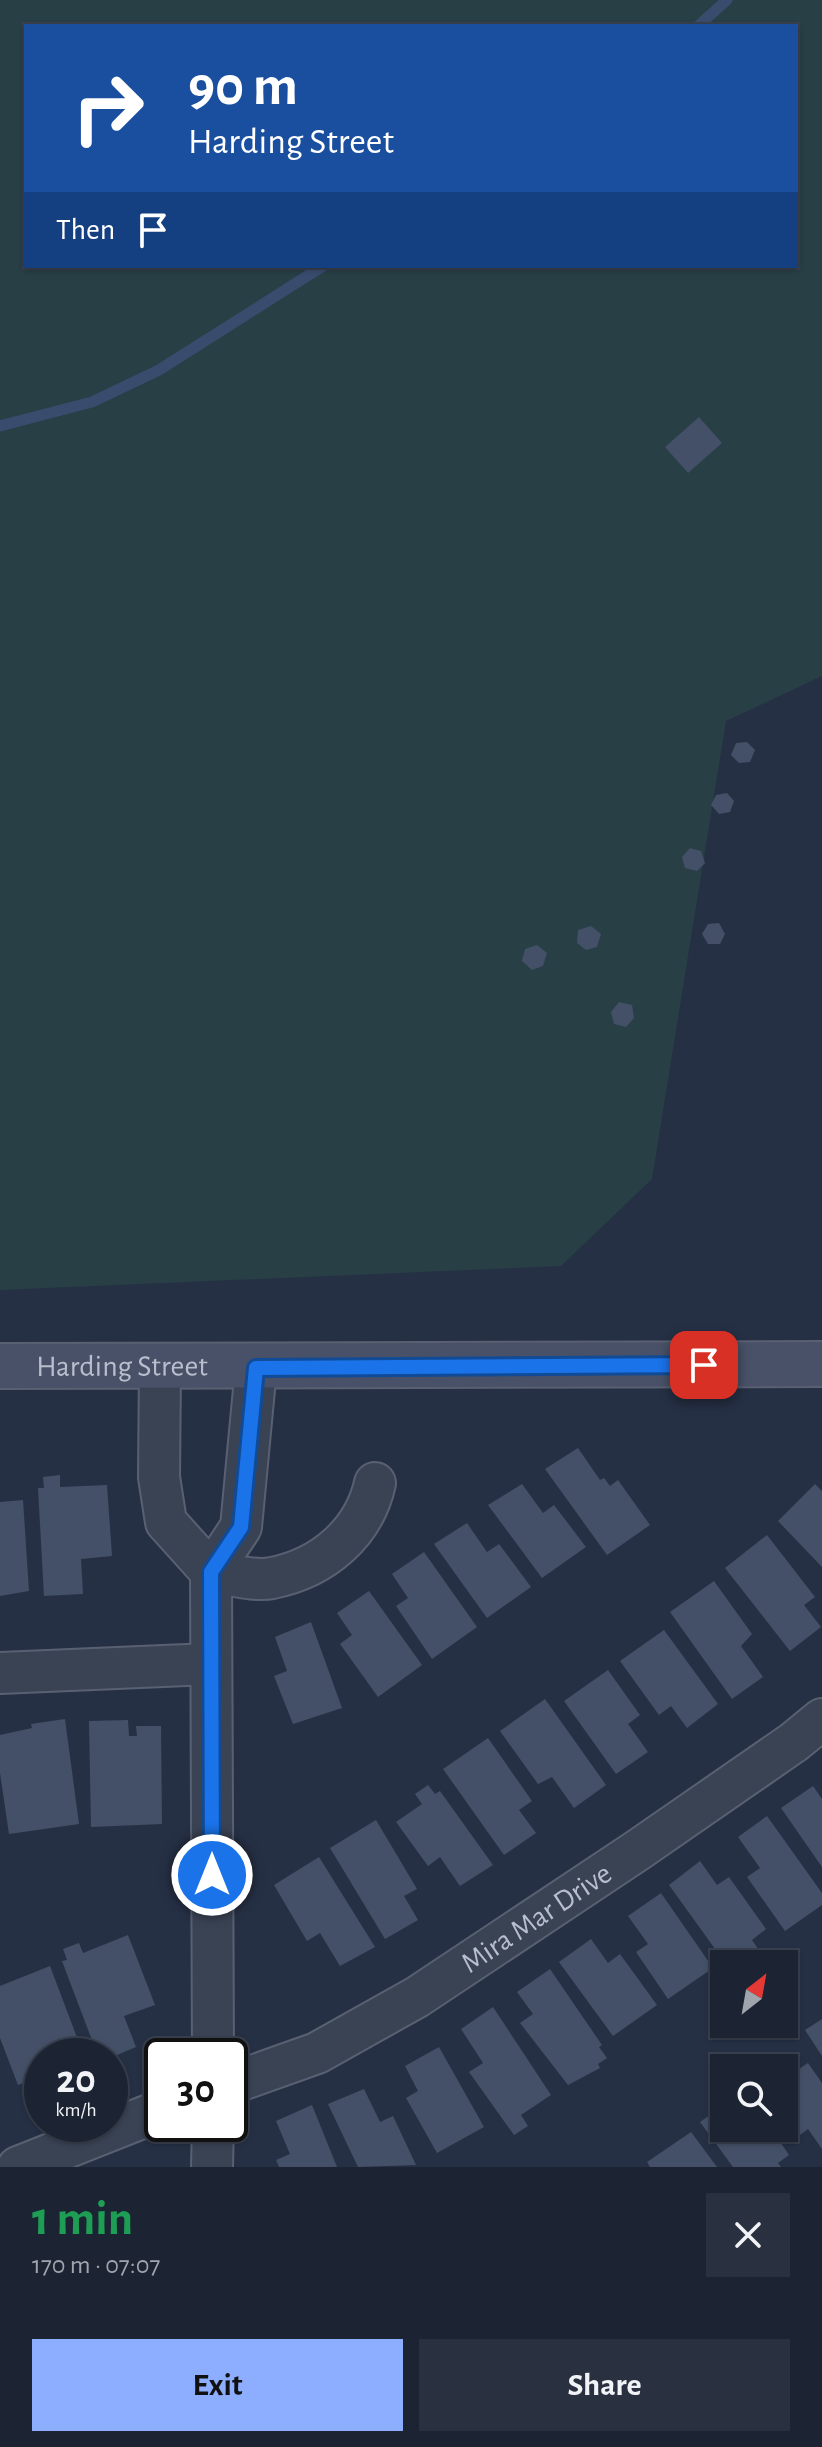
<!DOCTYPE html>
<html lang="en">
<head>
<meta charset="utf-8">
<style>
  :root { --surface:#1c2434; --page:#293040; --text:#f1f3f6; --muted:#a0a4ac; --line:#3a414f; --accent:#8daefe }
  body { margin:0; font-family:"Alegreya Sans",sans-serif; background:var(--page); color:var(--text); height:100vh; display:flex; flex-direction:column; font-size:30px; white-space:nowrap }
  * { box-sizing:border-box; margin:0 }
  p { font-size:26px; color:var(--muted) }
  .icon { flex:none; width:44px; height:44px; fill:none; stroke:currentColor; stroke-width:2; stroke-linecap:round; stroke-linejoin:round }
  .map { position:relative; height:2167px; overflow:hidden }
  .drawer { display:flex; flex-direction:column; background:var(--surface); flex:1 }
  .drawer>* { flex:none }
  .banner { position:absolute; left:24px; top:24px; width:774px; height:244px; border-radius:0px; box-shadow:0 2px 6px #0004,0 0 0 2px var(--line); background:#1a4fa0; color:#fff; overflow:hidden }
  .needle { width:52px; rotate:31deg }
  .buttons { position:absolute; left:710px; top:1950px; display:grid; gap:16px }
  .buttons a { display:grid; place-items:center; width:88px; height:88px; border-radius:0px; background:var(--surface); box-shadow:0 2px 6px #0004,0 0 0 2px var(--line); font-size:40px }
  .speed { position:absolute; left:24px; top:2038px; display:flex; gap:16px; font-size:40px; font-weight:700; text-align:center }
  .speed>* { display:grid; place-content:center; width:104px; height:104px; border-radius:50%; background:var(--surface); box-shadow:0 2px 6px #0004,0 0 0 2px var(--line); line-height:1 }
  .speed small { font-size:20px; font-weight:400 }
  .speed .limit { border:4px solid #111; border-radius:12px; background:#fff; color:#111 }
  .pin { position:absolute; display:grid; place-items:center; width:68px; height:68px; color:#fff; margin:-34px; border-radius:16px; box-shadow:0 4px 12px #0006 }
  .me { position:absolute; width:88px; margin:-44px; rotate:0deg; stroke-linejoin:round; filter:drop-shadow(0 0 6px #0008) }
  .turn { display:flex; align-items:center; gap:28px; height:168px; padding:0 32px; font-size:36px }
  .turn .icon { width:104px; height:104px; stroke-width:2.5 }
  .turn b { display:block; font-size:56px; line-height:68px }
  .then { display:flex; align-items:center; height:76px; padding:0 32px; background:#0003; gap:16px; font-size:30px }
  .round { display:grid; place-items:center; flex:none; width:84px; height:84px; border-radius:0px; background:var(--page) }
  .headline { display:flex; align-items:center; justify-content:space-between; height:136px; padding:0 32px }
  h1 { font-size:48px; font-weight:600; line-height:60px; color:#1e9e55 }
  .button { display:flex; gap:16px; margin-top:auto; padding:16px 32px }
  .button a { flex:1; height:92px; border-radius:0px; background:var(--accent); color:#111; font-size:32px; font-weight:600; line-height:92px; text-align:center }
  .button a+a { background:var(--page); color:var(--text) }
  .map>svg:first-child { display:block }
  .green { fill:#283f45; fill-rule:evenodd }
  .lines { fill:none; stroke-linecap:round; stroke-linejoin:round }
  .stream { stroke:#3a4c6e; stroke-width:11 }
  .building { fill:#445067 }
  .street-casing { stroke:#596071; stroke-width:44 }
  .secondary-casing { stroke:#596071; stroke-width:48 }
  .street { stroke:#3a4354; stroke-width:40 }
  .secondary { stroke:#485167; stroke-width:44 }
  .route-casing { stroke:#114b97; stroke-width:20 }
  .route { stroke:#1a73e8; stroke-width:14 }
  .labels { text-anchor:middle; stroke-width:6; stroke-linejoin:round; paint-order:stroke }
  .street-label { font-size:30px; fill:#b8becd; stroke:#1f2739 }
</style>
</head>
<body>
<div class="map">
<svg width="822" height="2167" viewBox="0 0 822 2167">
  <rect width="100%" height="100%" fill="#263045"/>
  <!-- green -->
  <path class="green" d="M0 0H822V676L726 721 652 1179 561 1266 0 1290ZM26 26H796V266H26Z"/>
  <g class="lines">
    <!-- stream -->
    <path class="stream" d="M698 26 727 0
      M0 426 92 402 159 370 323 266"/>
  </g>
  <!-- building -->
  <path class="building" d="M699 417 722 443 688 473 665 447Z
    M747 742 755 750 750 762 739 763 731 755 736 743Z
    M727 793 734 801 730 812 719 814 711 805 716 795Z
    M690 848 701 851 705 863 697 871 685 868 682 857Z
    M719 923 725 934 720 944H708L702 934 708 924Z
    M591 926 601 934 597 947 586 950 577 943 578 930Z
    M537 945 547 953 543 966 532 970 522 961 525 949Z
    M619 1002 632 1005 634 1018 626 1027 614 1024 611 1012Z
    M578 1448 600 1480 604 1478 610 1486 618 1480 650 1525 607 1555 545 1469Z
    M60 1475V1487L107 1485 112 1556 81 1559 83 1594 44 1596 38 1488H44L43 1477Z
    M522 1484 543 1513 554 1505 586 1547 542 1578 488 1505Z
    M815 1484 822 1491V1567L778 1521Z
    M23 1500 29 1591 0 1596V1502Z
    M467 1523 487 1552 499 1544 531 1587 487 1618 434 1544Z
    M767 1535 815 1597 804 1605 821 1627 790 1651 725 1568Z
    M424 1552 477 1627 432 1659 396 1606 408 1598 392 1574Z
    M714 1581 752 1634 741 1646 763 1677 732 1699 670 1612Z
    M369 1591 422 1665 378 1697 340 1644 352 1635 337 1613Z
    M311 1622 342 1708 293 1724 274 1676 287 1671 275 1637Z
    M664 1630 718 1704 687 1728 671 1706 659 1715 620 1661Z
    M608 1670 640 1715 628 1724 648 1752 616 1774 564 1701Z
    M545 1699 606 1785 574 1808 552 1777 538 1784 500 1731Z
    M65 1719 79 1824 9 1834 0 1773V1735L32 1728 31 1724Z
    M128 1720 129 1736H137L136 1726H161L162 1824 91 1827 89 1721Z
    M488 1738 532 1801 519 1810 536 1833 504 1855 443 1769Z
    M428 1785 435 1794 440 1791 493 1865 460 1886 440 1857 428 1866 396 1822 422 1804 415 1794Z
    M813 1786 822 1799V1867L781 1808Z
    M767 1816 822 1893V1905L785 1931 747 1877 760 1868 738 1837Z
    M376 1820 417 1889 404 1896 418 1920 385 1939 330 1848Z
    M319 1857 375 1947 340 1966 320 1933 307 1941 274 1885Z
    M700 1861 717 1885 729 1877 766 1929 752 1940 765 1959 759 1964H729L723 1960 669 1885Z
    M661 1893 713 1968 668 1999 636 1952 648 1944 628 1916Z
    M128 1935 155 2005 124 2016 136 2047 110 2058 98 2056 62 1961 67 1960 63 1949 79 1943 83 1953Z
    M591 1939 608 1963 620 1954 657 2005 613 2036 559 1962Z
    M50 1966 84 2056H42V2076L18 2085 0 2038V1986Z
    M550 1969 602 2045 599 2047 607 2058 598 2064 600 2068 568 2085 520 2023 533 2014 517 1992Z
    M493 2007 551 2095 521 2115 528 2126 514 2135 469 2072 483 2063 461 2029Z
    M822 2019V2056L805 2030Z
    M439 2047 484 2127 437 2153 406 2098 418 2091 405 2066Z
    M808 2063 822 2083V2149L808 2129 796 2138 784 2121V2079Z
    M364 2089 380 2122 393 2116 416 2165 358 2167 328 2104Z
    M312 2105 337 2167H279L276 2160 290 2154 276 2121Z
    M724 2105V2128H771L789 2155 778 2163 781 2167H733L700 2122Z
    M691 2132 717 2167H650L647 2162Z"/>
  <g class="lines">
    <defs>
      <g id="street">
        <path d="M160 1367 159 1477 166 1522 211 1572"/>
        <path d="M211 1572C229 1574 255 1582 272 1578 323 1568 364 1533 375 1483"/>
        <path d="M0 1673 210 1664"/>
        <path d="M213 2056 211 1572 241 1527 256 1368"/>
        <path id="s1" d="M230 2084 317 2053 417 1997 638 1850 794 1742 822 1719"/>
        <path d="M18 2167 162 2110"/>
        <path d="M212 2167 213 2124"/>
      </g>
      <g id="secondary">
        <path id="s2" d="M0 1366 822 1364"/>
      </g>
    </defs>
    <!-- street casing -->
    <use href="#street" class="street-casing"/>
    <!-- secondary casing -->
    <use href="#secondary" class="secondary-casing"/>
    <!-- street -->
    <use href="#street" class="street"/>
    <!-- secondary -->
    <use href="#secondary" class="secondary"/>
  </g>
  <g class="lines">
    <defs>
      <path id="route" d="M212 1875 211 1572 241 1527 256 1368 704 1365"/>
    </defs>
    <!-- route casing -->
    <use href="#route" class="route-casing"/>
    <!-- route -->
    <use href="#route" class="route"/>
  </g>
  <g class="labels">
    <!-- street labels -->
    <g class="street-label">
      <text dy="10" stroke="none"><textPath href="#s2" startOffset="122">Harding Street</textPath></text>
      <text dy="10" stroke="none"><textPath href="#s1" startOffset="350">Mira Mar Drive</textPath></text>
    </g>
  </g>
</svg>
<div class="buttons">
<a><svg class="needle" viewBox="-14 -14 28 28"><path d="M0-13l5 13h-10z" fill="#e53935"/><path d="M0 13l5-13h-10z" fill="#a0a4ac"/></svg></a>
<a><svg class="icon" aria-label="search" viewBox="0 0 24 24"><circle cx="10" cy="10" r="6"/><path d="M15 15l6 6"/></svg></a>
</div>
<div class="speed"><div>20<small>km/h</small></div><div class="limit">30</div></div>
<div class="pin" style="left:704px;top:1365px;background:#d93025"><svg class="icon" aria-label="arrive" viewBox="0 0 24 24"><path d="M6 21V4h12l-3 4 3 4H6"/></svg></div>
<svg class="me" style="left:212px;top:1875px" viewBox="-20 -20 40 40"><circle r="17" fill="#1a73e8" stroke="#fff" stroke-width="3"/><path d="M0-11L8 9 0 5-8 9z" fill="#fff"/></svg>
<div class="banner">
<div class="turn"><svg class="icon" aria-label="right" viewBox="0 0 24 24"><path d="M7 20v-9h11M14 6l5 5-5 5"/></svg><div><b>90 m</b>Harding Street</div></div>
<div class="then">Then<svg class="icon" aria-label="arrive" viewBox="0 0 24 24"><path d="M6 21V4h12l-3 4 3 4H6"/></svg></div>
</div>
</div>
<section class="drawer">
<div class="headline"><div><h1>1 min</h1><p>170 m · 07:07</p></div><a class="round"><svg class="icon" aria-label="close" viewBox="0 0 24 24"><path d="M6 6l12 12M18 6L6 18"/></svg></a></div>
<div class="button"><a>Exit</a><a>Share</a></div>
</section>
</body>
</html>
